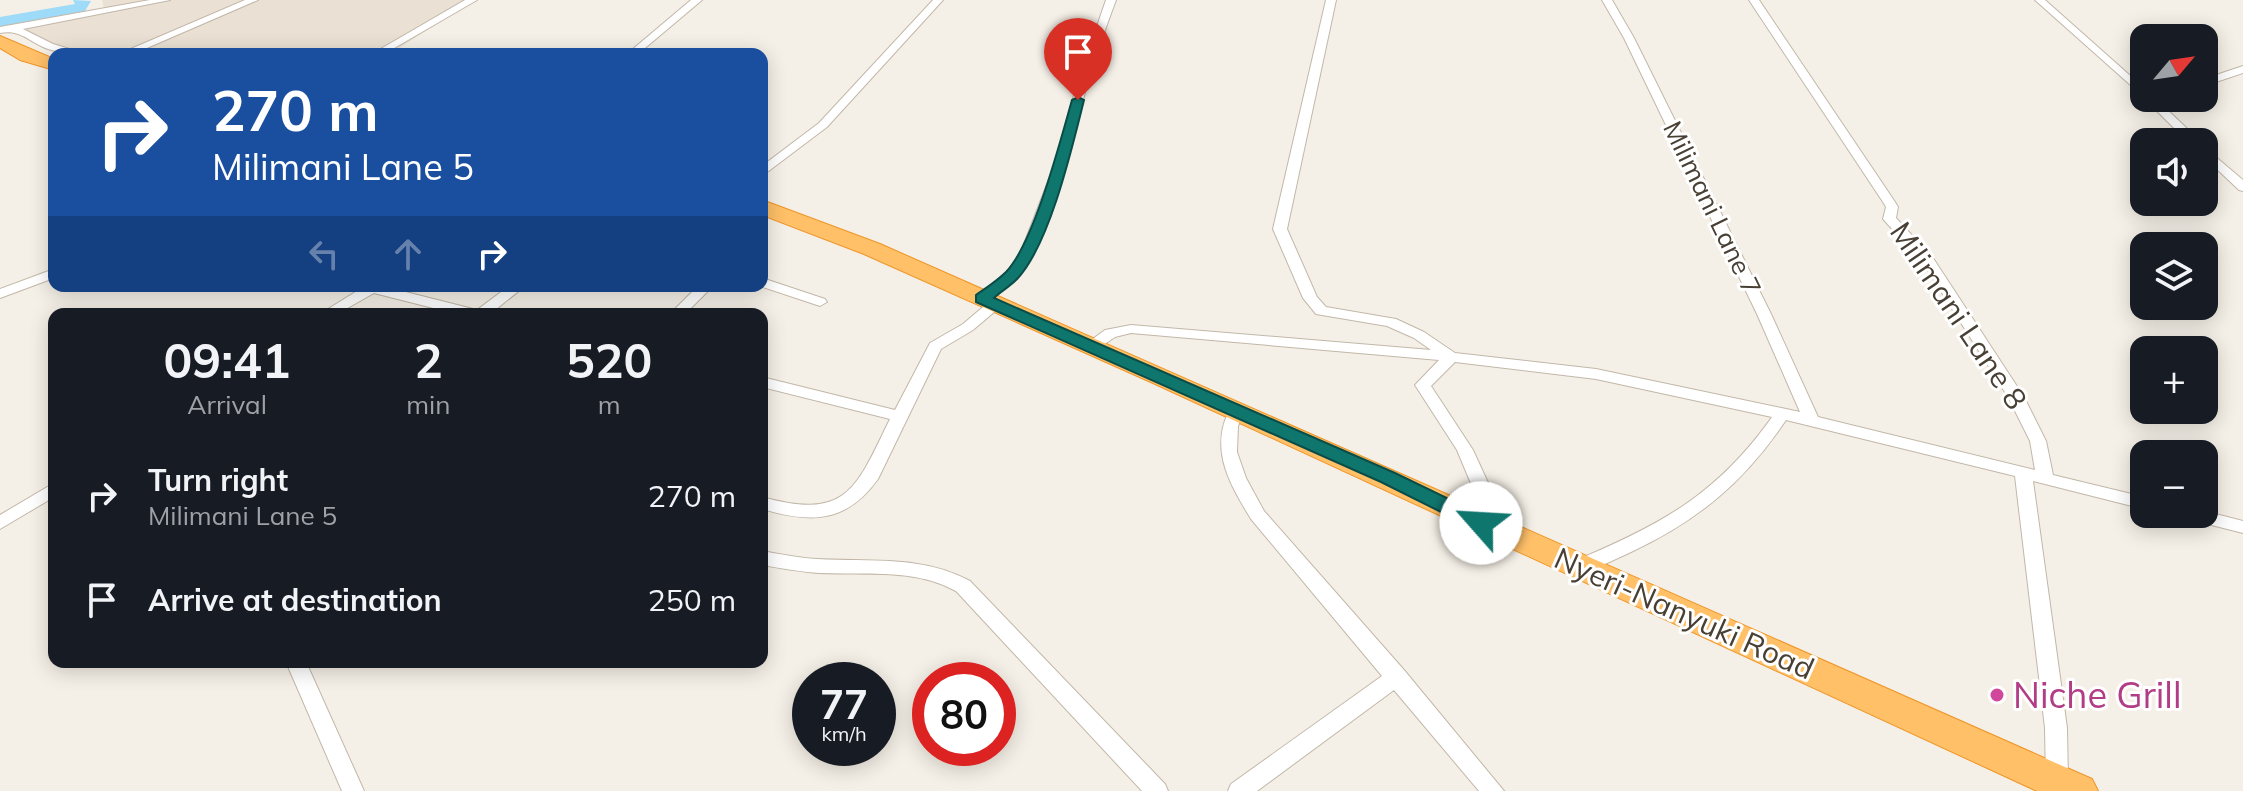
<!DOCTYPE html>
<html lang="en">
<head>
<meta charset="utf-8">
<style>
  :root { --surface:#171b24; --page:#242831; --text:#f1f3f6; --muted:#9ea1a6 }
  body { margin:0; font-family:Mulish,sans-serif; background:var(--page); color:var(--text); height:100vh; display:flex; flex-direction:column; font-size:30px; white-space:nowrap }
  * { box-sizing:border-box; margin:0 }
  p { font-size:26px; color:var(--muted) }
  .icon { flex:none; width:44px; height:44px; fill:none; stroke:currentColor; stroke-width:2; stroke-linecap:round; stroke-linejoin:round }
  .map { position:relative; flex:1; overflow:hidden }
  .panel { position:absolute; left:48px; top:308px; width:720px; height:360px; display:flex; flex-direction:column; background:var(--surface); border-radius:16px; box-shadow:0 4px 20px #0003 }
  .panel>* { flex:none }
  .hud { position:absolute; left:48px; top:48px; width:720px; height:244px; border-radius:16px; box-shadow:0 4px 20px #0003; background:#1a4fa0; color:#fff; overflow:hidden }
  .needle { width:52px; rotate:61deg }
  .fabs { position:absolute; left:2130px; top:24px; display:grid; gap:16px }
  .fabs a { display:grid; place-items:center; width:88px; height:88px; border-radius:16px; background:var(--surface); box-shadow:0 4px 20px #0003; font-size:40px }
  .speed { position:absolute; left:792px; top:662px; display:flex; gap:16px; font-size:40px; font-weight:700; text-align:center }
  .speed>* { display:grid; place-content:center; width:104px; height:104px; border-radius:50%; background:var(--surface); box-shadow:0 4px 20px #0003; line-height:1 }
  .speed small { font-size:20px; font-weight:400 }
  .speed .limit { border:12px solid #d22; background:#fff; color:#111 }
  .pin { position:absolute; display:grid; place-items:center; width:68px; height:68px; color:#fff; margin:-82px -34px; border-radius:50% 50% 50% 0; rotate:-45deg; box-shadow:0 0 8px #0007 }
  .pin .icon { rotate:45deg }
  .me { position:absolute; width:88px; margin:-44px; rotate:296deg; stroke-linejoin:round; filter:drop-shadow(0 0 6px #0008) }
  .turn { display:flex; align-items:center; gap:28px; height:168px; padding:0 32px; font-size:36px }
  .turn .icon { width:104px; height:104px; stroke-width:2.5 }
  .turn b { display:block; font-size:56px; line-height:68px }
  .lanes { display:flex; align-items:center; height:76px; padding:0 32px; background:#0003; justify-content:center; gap:40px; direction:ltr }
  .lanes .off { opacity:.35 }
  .eta { display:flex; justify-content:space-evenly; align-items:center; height:136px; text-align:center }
  .eta b { font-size:48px; font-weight:700; line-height:56px }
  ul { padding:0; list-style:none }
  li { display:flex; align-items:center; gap:24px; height:104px; padding:0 32px }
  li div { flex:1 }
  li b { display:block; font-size:30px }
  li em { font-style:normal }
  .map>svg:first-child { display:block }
  .residential { fill:#eae1d4 }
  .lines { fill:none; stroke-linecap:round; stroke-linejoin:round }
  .river { fill:#9ddbf8; fill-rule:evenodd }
  .street-casing { stroke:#c2b7a8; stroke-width:2 }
  .highway-casing { stroke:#ef9527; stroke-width:2 }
  .street { fill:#fff; fill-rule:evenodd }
  .highway { fill:#ffc068; fill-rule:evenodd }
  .route { fill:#0f766e; stroke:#0a4d48; stroke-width:2 }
  .hotel-dot { fill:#d1479c; stroke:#fff; stroke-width:3 }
  .labels { text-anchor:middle; stroke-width:6; stroke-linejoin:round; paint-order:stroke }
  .far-street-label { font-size:26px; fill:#494035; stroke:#fff }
  .street-label { font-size:30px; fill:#494035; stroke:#fff }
  .near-hotel-label { font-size:36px; fill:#b23c85; stroke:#fff; text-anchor:start }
</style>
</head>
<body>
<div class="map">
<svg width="2243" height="791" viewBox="0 0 2243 791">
  <rect width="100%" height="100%" fill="#f5f0e7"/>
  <!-- residential -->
  <path class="residential" d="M102 0H475L399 48 428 54H74L41 47 23 30 105 13Z"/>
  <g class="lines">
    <!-- river -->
    <path class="river" d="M73 0 91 1 85 11 0 27V17L75 4Z"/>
    <defs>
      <path id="street" d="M150 0H170L23 29 53 44 86 54C73 54 60 53 48 49 29 42 21 29 0 33V27Z
        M245 0H258L133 54H119Z
        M465 0H477L384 54H372Z
        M691 0H702L638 54H627Z
        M933 0H943L827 127 762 176V166L819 123Z
        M1106 0H1116C1106 27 1096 54 1088 82 1068 149 1055 248 998 293 991 299 987 304 977 302L975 299 977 296 1006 273 1020 254 1054 166 1078 81Z
        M1326 0H1336L1287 229 1317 297 1326 307 1396 319 1424 332 1455 353 1596 369 1800 412 1757 314 1624 38 1602 0H1612L1634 38 1771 314 1818 417 2035 470 2030 441 2008 397 1923 263 1883 219 1886 207 1883 202 1749 0H1759L1895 202 1898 207 1896 218 1933 258 2024 397 2046 441 2053 475 2144 497V509L2033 481 2067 728 2068 781 2065 788 2057 791 2049 788 2046 781 2045 728 2015 476 1786 420C1744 482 1699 520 1631 552 1614 560 1597 568 1579 574L1572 572 1570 567 1572 562C1659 526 1717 495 1772 417L1596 379 1455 362 1431 386 1473 450 1495 498 1487 527H1475L1472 523 1477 498 1457 450 1415 385 1439 360 1131 333 1115 337 1096 350H1086L1083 347 1086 344 1105 330 1131 325 1431 350 1414 338 1387 326 1316 314 1303 298 1273 229Z
        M2035 0H2045L2144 88V97Z
        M2243 66V73L2204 86V79Z
        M2144 98H2155L2201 142H2188Z
        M2204 147 2243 180V191L2239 190 2204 157Z
        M54 269V278L0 298V289Z
        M762 278 825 299 827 302 820 306 760 286Z
        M365 286H382L477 310 509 286H525L490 314H457L374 293 337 314H320Z
        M698 286H713L685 314H670Z
        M995 300 1002 304 1000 307 973 330 941 349 878 479C846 524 810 523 762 509V497C848 521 856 488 890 419L762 387V377L895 410 930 343 963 324 990 301Z
        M1236 408 1244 413 1238 426 1237 452 1246 478 1264 511 1404 670 1504 791H1479L1394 690 1257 791H1228L1231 784 1382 676 1251 519C1231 486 1210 452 1228 413Z
        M54 483V497L0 529V515Z
        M2204 511 2243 521V533L2184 518 2181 514H2204Z
        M762 551C780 554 799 558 817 559 870 562 922 555 970 581L1165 784 1168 791H1142L956 591C914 568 865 575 819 573 800 572 781 568 762 565Z
        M286 662H306L364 791H342Z"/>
      <path id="highway" d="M0 36 54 59V70L20 60 0 48Z
        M762 200 880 244 2092 779 2098 791H2037L1153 383 864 254 762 215Z"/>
    </defs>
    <!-- street casing -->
    <use href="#street" class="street-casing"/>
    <!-- highway casing -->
    <use href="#highway" class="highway-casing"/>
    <!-- street -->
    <use href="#street" class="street"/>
    <!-- highway -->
    <use href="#highway" class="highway"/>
  </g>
  <!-- route -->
  <path class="route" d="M1078 97 1084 100C1072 148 1050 243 1018 278 1011 286 1001 291 994 298L1395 473 1488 518 1491 523 1488 528H1473L1381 482 976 302V295C986 288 997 281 1006 272 1034 243 1060 142 1072 100Z"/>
  <!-- markers -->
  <circle class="hotel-dot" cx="1997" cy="695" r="8"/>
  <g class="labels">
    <!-- far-street labels -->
    <g class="far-street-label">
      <text transform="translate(1712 208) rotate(64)" y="9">Milimani Lane 7</text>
    </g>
    <!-- street labels -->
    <g class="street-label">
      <text transform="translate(1958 316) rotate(56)" y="10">Milimani Lane 8</text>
      <text transform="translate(1684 614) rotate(24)" y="10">Nyeri-Nanyuki Road</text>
    </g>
    <!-- near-hotel labels -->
    <g class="near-hotel-label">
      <text x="2013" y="708">Niche Grill</text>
    </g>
  </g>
</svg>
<div class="fabs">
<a><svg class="needle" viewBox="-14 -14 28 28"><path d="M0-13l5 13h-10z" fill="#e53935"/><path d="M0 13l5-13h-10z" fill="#9ea1a6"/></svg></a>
<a><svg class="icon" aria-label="sound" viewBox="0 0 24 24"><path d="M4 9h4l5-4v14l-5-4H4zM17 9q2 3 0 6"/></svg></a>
<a><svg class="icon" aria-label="layers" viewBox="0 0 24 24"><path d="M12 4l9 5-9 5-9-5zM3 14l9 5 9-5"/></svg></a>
<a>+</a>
<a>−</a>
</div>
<div class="speed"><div>77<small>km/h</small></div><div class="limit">80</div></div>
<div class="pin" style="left:1078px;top:100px;background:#d93025"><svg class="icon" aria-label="arrive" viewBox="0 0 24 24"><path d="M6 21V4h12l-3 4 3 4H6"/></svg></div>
<svg class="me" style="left:1481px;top:523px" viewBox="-20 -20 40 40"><circle r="19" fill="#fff"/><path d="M0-13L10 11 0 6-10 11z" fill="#0f766e"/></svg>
<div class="hud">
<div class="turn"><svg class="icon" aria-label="right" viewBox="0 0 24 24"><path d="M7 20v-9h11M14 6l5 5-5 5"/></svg><div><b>270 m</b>Milimani Lane 5</div></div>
<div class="lanes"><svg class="icon off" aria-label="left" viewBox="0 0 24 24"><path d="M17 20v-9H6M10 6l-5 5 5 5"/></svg><svg class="icon off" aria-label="ahead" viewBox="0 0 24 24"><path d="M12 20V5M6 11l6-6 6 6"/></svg><svg class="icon" aria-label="right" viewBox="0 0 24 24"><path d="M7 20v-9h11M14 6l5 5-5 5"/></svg></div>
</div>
<section class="panel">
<div class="eta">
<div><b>09:41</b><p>Arrival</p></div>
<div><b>2</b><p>min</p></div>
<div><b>520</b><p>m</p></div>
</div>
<ul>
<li><svg class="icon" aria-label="right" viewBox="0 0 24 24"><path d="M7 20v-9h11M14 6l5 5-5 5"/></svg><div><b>Turn right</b><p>Milimani Lane 5</p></div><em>270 m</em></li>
<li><svg class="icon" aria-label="arrive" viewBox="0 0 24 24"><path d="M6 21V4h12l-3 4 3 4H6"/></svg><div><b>Arrive at destination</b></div><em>250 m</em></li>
</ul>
</section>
</div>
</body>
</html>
